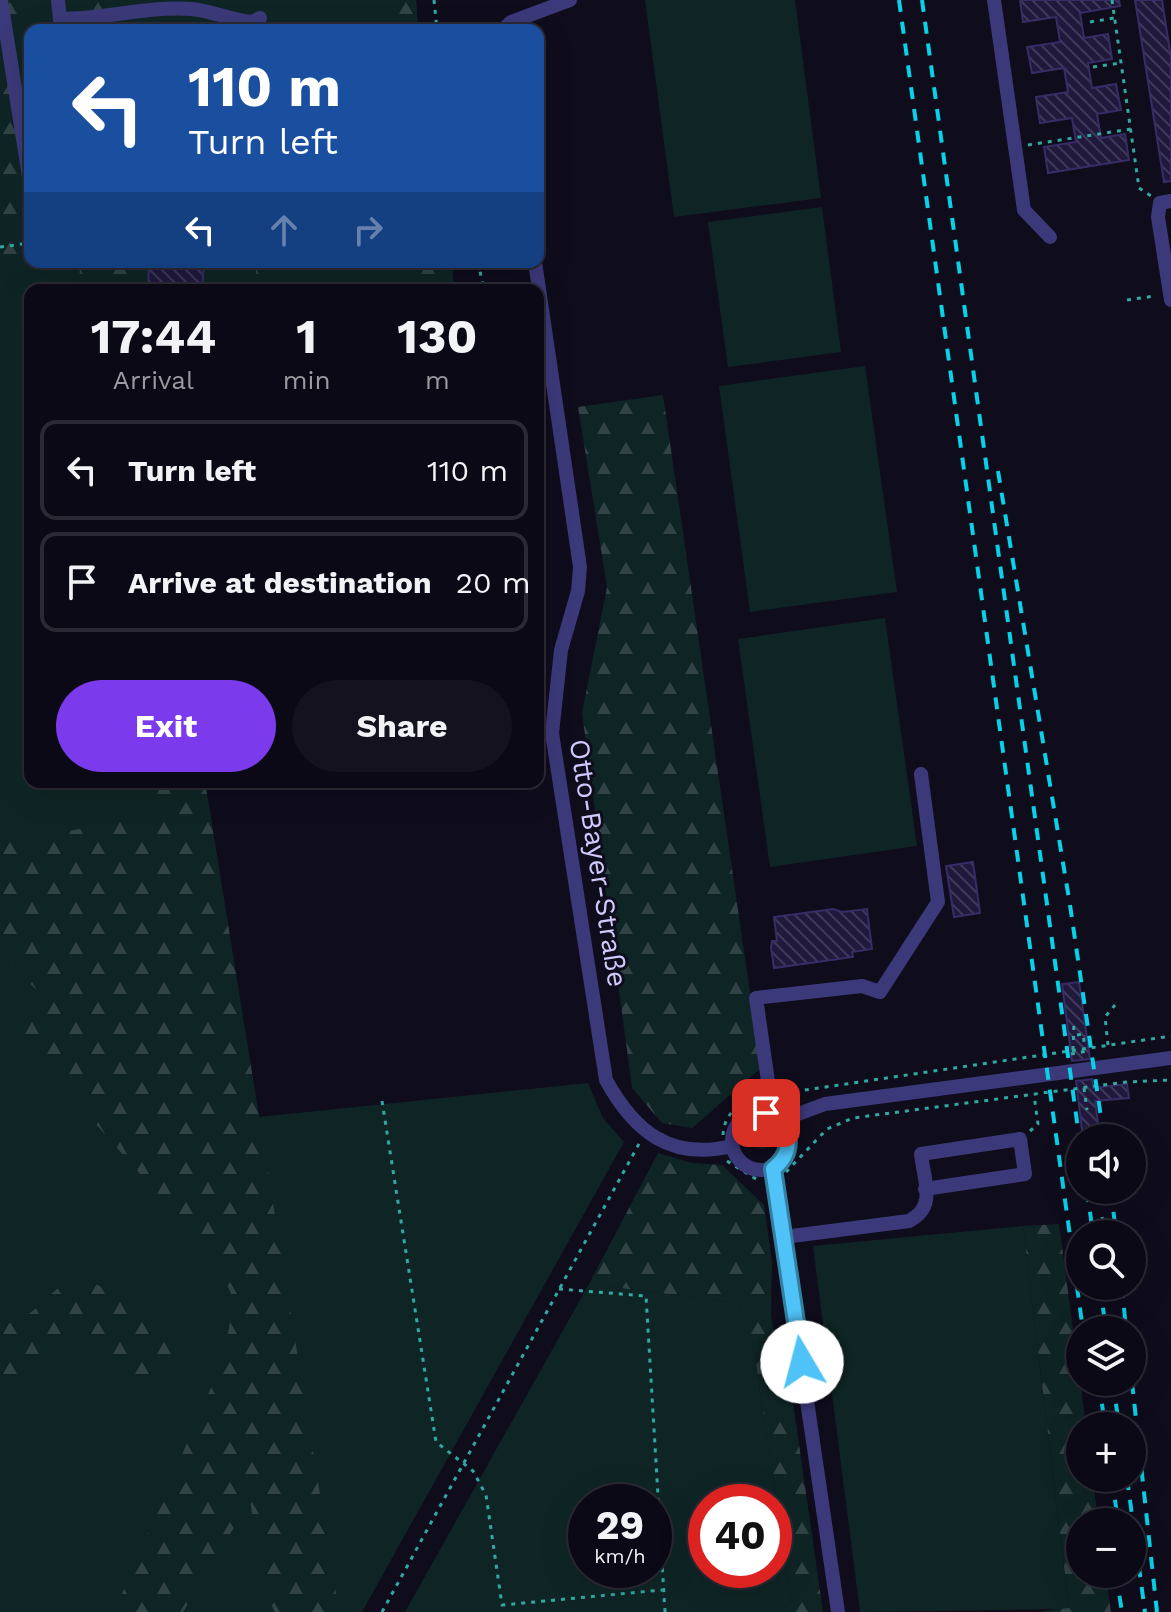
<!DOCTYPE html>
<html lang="en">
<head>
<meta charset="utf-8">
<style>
  :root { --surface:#0b0915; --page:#14121e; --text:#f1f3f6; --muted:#9a9aa0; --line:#2b2a34; --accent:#7c3aed }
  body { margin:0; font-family:"Work Sans",sans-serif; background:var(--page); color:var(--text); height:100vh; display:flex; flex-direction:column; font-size:30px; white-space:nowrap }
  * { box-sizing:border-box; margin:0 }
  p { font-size:26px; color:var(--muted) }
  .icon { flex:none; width:44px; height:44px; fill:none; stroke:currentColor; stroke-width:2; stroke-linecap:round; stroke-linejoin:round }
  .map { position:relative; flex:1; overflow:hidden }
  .drawer { position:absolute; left:24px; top:284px; width:520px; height:504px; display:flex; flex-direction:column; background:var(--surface); border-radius:16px; box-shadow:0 8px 32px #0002,0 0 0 2px var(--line) }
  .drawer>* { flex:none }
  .banner { position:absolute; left:24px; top:24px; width:520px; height:244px; border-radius:16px; box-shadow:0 8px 32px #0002,0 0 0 2px var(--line); background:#1a4fa0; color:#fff; overflow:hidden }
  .fabs { position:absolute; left:1066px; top:1124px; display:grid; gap:16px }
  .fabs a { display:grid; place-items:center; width:80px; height:80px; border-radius:50%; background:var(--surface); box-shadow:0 8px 32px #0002,0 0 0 2px var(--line); font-size:40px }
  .speed { position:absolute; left:568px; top:1484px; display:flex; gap:16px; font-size:40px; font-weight:700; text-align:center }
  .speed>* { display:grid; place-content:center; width:104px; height:104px; border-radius:50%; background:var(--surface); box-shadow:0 8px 32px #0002,0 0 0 2px var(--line); line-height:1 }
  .speed small { font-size:20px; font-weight:400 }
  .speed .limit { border:12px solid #d22; background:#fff; color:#111 }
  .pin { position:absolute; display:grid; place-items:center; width:68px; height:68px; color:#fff; margin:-34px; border-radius:16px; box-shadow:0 4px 12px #0006 }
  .me { position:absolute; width:88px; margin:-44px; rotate:352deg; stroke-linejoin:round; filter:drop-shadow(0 0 6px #0008) }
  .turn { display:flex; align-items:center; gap:28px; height:168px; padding:0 32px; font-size:36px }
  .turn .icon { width:104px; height:104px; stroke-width:2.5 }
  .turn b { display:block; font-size:56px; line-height:68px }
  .lanes { display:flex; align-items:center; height:76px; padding:0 32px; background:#0003; justify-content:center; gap:40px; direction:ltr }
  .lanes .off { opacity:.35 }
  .eta { display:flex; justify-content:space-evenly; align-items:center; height:136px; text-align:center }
  .eta b { font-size:48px; font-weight:700; line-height:56px }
  .action { display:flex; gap:16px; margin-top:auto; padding:16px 32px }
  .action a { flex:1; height:92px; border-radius:48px; background:var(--accent); color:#fff; font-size:32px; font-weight:700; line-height:92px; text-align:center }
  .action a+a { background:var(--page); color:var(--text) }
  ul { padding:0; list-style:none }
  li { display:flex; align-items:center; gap:24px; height:100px; margin:0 16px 12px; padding:0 16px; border:4px solid var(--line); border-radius:16px }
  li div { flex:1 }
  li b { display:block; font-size:30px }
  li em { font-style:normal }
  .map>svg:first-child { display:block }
  .grass { fill:#0f2525; fill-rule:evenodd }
  .forest { fill:url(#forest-firs) }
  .building { fill:url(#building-back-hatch); stroke:#382c67; stroke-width:2 }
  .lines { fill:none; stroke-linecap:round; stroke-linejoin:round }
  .path { stroke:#31a8a1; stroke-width:3; stroke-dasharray:4 6; stroke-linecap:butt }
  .minor { stroke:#3b3979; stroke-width:14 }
  .rail { stroke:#0ad1e8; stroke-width:4; stroke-dasharray:12 10; stroke-linecap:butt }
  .route-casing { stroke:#337fa1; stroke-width:20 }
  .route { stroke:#4fc3f7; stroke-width:14 }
  .labels { text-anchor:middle; stroke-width:6; stroke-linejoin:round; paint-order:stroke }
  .street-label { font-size:28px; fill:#cfc9fd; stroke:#0f0c1c }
</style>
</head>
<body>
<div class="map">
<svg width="1171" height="1612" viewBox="0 0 1171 1612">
  <defs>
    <pattern id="forest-firs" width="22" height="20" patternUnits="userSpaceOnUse" patternTransform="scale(2)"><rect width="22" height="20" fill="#0f2525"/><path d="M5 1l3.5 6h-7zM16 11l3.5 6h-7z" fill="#314346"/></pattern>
    <pattern id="building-back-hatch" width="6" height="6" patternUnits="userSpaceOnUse" patternTransform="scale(2)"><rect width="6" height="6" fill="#20193c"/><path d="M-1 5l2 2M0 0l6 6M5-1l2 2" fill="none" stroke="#3f3959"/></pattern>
  </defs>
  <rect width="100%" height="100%" fill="#0f0c1c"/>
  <!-- grass -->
  <path class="grass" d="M0 0H416L418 30H30V262H452L454 290H30V782H205L259 1117 588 1083 603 1118 624 1142 362 1612H0Z
    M645 0H795L821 198 674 217Z
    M822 207 841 352 728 367 708 222Z
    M865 366 897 592 750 612 719 386Z
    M885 618 917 846 770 867 738 639Z
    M775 1127 779 1136 771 1146 762 1149 755 1146 753 1139 757 1131Z
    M1023 1226 1069 1609 860 1612 813 1246Z
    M589 1284 739 1303 753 1343 793 1612H405ZM586 1502H654V1570H586ZM706 1502H774V1570H706Z"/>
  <!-- forest -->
  <path class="forest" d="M0 0H19L30 81V260L0 269Z
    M72 0H124L127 9C109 10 83 17 72 0Z
    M386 0H416L418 30H386L391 27Z
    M80 262H134V290H79Z
    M256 262H290L289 290H256Z
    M403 262H451L452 290H401Z
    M663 395 761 1068 692 1128 662 1123 632 1088 582 713 607 587 578 407Z
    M147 782H205L339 1612H275L266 1594 250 1501 183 1612H114L223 1360 234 1301 210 1243 188 1242 174 1212 13 1031 48 1001 15 969 0 949V844L149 816Z
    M658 1153 692 1163 722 1165 764 1205 772 1262 771 1316 778 1357 790 1381 823 1612H793L753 1343 739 1303 589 1284Z
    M1059 1224 1086 1426H1080V1478H1093L1098 1522H1080V1574H1105L1111 1612H1038L1069 1608 1023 1226Z
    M78 1278 93 1282 191 1343 173 1370 150 1389 102 1347 72 1331 21 1373V1388L14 1395 0 1391V1326C42 1317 43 1290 78 1278Z"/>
  <!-- building -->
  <path class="building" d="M1020 0H1119L1120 6 1080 13 1084 38 1108 34 1112 59 1088 63 1092 88 1116 84 1121 110 1097 114 1101 138 1125 134 1129 160 1048 173 1044 147 1076 142 1072 118 1040 123 1036 97 1068 92 1064 68 1032 73 1027 47 1060 42 1056 17 1023 22Z
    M1135 0H1162L1171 58V181L1164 182Z
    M149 262H204L202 290H148Z
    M973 862 980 913 954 917 946 866Z
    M833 909 842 912 867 909 872 949 852 952 853 957 774 968 771 948 772 941H777L774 917Z
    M1079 982 1090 1059 1072 1061 1062 984Z
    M1092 1079 1093 1088 1127 1084 1129 1098 1095 1101 1100 1138H1083L1076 1081Z"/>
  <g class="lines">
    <!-- path -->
    <path class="path" d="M434 0 437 30
      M1112 0 1139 188 1151 196
      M1090 22 1114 18
      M1093 67 1121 63
      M1028 145 1131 129
      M0 247 30 243
      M478 262 484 290
      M1127 300 1155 296
      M1077 1035 1083 1034 1085 1048
      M1108 1045 1105 1017 1115 1005
      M1073 1050 1074 1020
      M1071 1054 1088 1051
      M1084 1088 1087 1110
      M785 1093 1171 1036
      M382 1101 436 1442 473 1471 486 1495 502 1605 662 1590
      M1030 1131 1038 1124 1034 1095
      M723 1135C724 1116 736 1104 754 1099
      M727 1161 761 1182
      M786 1172 827 1129 853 1118 1126 1082 1171 1080
      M1102 1217 1103 1222
      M559 1289 646 1296 665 1612
      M382 1612 640 1142"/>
    <!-- minor -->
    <path class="minor" d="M1 0 30 183
      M58 0 61 30
      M994 0 1024 210 1050 237
      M61 19C105 19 147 6 191 9 212 11 232 20 252 22L260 18
      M503 30 511 22 570 0
      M1171 201 1160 203 1158 217 1171 300
      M535 262 580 567 578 591 561 650 552 733 606 1080C634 1131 670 1161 732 1146
      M732 1141a29 29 0 1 1 58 0a29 29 0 1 1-58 0Z
      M766 1113 770 1095 756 998 862 986 880 992 938 902 921 774
      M782 1120 825 1104 1171 1058
      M773 1169 838 1612
      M784 1237 909 1221C937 1207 924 1181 921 1154L1020 1139 1025 1174 925 1189"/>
    <!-- rail -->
    <path class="rail" d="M899 0 1083 1330
      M922 0 1080 1143
      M998 471 1070 905 1104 1138
      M1087 1190 1093 1234
      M1111 1190 1116 1234
      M1100 1286 1106 1330
      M1122 1286 1126 1330
      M1099 1382 1105 1426
      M1113 1382 1119 1426
      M1132 1382 1157 1612
      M1112 1478 1118 1522
      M1127 1478 1145 1612
      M1116 1574 1122 1612"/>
  </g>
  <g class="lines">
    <defs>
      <path id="route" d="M766 1113 782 1120C791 1139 791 1155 773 1169L802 1362"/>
    </defs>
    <!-- route casing -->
    <use href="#route" class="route-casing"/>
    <!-- route -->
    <use href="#route" class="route"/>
  </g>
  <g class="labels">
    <!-- street labels -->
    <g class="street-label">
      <text transform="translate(599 863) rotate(81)" y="10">Otto-Bayer-Straße</text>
    </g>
  </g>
</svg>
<div class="fabs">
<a><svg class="icon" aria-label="sound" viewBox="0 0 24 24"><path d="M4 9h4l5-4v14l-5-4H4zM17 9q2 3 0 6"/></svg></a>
<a><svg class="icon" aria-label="search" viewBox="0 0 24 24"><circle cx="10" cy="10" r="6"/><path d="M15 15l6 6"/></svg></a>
<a><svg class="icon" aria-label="layers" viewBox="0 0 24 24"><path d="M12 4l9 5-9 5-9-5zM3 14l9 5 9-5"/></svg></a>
<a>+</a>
<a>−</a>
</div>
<div class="speed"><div>29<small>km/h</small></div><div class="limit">40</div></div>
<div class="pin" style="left:766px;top:1113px;background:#d93025"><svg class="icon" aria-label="arrive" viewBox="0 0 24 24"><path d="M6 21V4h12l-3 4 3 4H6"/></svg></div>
<svg class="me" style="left:802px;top:1362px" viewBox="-20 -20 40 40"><circle r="19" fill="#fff"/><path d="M0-13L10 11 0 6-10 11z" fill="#4fc3f7"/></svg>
<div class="banner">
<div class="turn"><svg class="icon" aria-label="left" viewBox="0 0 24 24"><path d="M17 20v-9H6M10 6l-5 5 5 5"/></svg><div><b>110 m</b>Turn left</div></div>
<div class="lanes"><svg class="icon" aria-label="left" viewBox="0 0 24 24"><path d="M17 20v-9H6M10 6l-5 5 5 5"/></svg><svg class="icon off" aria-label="ahead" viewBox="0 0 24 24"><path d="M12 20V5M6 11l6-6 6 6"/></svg><svg class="icon off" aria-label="right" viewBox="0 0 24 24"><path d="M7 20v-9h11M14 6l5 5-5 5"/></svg></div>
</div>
<section class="drawer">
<div class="eta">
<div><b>17:44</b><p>Arrival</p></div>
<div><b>1</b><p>min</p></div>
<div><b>130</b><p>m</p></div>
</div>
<ul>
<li><svg class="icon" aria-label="left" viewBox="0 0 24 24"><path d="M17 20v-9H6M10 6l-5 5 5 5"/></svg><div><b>Turn left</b></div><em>110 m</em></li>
<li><svg class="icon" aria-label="arrive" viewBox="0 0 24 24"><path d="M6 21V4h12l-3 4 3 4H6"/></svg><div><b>Arrive at destination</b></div><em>20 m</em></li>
</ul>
<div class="action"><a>Exit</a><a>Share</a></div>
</section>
</div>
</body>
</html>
